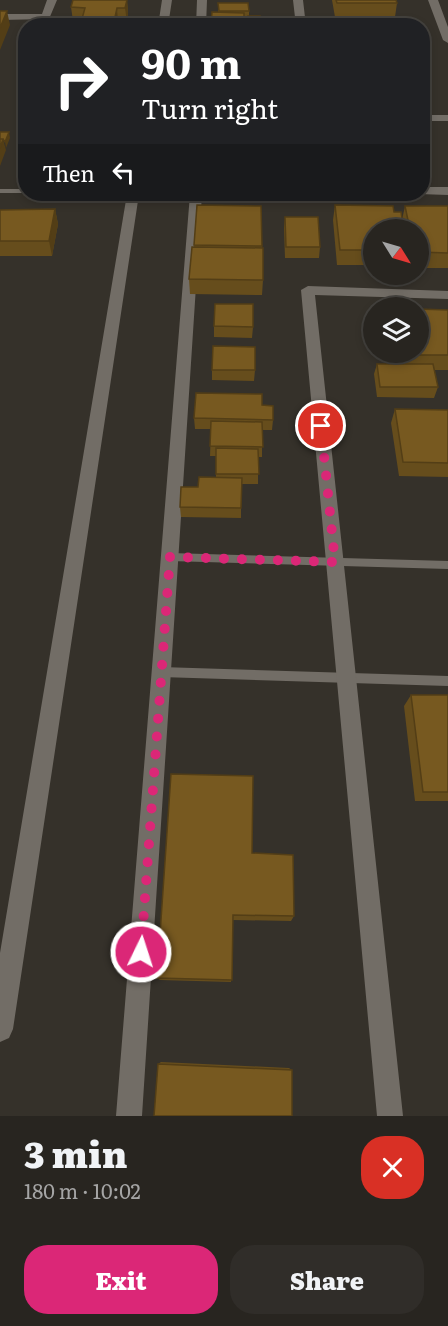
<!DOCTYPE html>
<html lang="en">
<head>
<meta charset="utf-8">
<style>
  :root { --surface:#282520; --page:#302d29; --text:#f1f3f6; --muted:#a5a5a5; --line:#44423e; --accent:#db2777 }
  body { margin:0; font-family:Literata,serif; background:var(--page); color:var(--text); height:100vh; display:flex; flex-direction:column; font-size:22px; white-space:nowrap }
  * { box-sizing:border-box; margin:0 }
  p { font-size:20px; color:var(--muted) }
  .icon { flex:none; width:33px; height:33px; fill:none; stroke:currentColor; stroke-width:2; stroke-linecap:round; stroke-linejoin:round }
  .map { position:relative; height:1116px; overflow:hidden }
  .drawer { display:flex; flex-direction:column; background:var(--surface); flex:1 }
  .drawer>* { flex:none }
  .hud { position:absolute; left:18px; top:18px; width:412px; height:183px; border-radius:24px; box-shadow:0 3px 9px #0003,0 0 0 2px var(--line); background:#202124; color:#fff; overflow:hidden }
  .needle { width:39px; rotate:127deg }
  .fabs { position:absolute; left:363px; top:219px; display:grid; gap:12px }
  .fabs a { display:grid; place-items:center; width:66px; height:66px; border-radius:50%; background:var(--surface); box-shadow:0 3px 9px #0003,0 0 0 2px var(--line); font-size:30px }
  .pin { position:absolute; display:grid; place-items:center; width:51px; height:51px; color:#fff; margin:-26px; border:3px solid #fff; border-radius:50%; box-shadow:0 2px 6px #0007 }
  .me { position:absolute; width:66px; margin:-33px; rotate:4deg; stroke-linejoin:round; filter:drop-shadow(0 0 4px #0008) }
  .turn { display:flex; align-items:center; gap:21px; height:126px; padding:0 24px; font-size:27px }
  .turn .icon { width:78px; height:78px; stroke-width:2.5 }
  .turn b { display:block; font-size:42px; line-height:51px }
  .then { display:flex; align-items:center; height:57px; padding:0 24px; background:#0003; gap:12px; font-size:22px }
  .round { display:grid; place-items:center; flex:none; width:63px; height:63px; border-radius:24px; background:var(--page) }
  .overview { display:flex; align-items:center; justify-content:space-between; height:102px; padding:0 24px }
  h1 { font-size:36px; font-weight:800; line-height:45px }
  .cta { display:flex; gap:12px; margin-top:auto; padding:12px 24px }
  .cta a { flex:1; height:69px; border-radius:24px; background:var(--accent); color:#fff; font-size:24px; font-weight:800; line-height:69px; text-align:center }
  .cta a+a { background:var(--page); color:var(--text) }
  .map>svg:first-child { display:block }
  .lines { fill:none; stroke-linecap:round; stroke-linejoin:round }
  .lane { fill:#726d66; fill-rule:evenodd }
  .street { fill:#726d66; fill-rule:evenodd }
  .wall { fill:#664d1c }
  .shaded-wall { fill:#533e16 }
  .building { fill:#775920; stroke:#533e16; stroke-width:1.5 }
  .route { stroke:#db2777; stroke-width:10; stroke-dasharray:0 18 }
</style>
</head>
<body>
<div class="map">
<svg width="448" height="1116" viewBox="0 0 448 1116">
  <rect width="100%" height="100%" fill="#35312a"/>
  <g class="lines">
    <!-- lane -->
    <path class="lane" d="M0 189H26V193H0Z
      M170 553 448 561V569L170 561 166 560 165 557 166 554Z
      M161 667 448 676V686L161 677 157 676 155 672 157 668Z"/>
    <!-- street -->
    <path class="street" d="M47 0H57L49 19 0 20V14H42Z
      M162 0H172L168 26H158Z
      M197 0H207L206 26H196Z
      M293 0H303L306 26H296Z
      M428 0H438L448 27V43L443 40Z
      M423 115H448V121H423Z
      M423 187H448V195L419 194H423Z
      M127 194H139L13 1029 9 1038 0 1042V953Z
      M190 194H202L142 1116H116Z
      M308 286 448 291V299L315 295 403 1116H377L301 290Z"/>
  </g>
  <!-- wall -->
  <path class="wall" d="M127 0 128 13 127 22H118L117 26H80L82 21H73L71 7Z
    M332 0H396L397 3 395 17H335Z
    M218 3 249 11V16L260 26H248V21H244L218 12Z
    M26 158V183H23L21 172Z
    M197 205 261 206 263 280 262 295 190 294 189 279 194 247Z
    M335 205 394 212 402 220 405 206H448V268H418V230H404L403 226V230H374V265H337L333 220Z
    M55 209 58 224 52 256H0V210Z
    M285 217 320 247 319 258H285L284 228Z
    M448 310V370H434L438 387 434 398 377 397 374 374 377 364H388L386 352H418Z
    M214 326 253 327 252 338 214 337Z
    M212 370H255L254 381 212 380Z
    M262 405 273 420 272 430H262V457H258V484H241V518L181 517 180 507 198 487 216 478V456H210L211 429H195L194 418Z
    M395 409 448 410V477L399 476 391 423Z
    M411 695H448V801H415L404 706Z
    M252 853 294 916 291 921 233 920 231 982 160 980 157 978Z
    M161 1062 289 1068 292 1070 158 1064Z"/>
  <!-- shaded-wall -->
  <path class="shaded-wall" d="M127 0 128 13 127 22 125 8Z
    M117 8 118 22 117 26H113Z
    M7 11 10 25 0 50V28Z
    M9 132 10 138 6 148 5 142Z
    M3 139 6 150 0 166V148Z
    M55 209 58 224 52 256 49 241Z"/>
  <!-- building -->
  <path class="building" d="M73 0H127L125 8H117L113 26H80L85 8 71 7Z
    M336 0H396L397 3H337Z
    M218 3H248L249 11H219Z
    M0 11H7L0 28Z
    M212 12 244 13V26H211Z
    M248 16H260V25H249Z
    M320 22H396L397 26H321Z
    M0 132H9L5 142 3 139H0Z
    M0 139H3L0 148Z
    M26 158V172H21Z
    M197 205 261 206 262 246 194 245Z
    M335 205 393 206 394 212H401L403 225H397V230H374V250H340Z
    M405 206H448V253L418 252V230H410Z
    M55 209 49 241H0V210Z
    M285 217H318L320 247H286Z
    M192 247 263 248V280L189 279Z
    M215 304H253V327L214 326Z
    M418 309 448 310V355H392V352H418Z
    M213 346 255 347V370H212Z
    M377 364H433L438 387H380Z
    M196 393 262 394V405L273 406V420L194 418Z
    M395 409 448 410V463L403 462Z
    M211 421 262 422 263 447 210 446Z
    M216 448 258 449 259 474H216Z
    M199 477 242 478 241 508 180 507 181 487H198Z
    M411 695H448V792H423Z
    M171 774 253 776 252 853 293 855 294 916 233 915 232 980 157 978Z
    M158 1064 292 1070V1116H154Z"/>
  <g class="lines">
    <!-- route -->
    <path class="route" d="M141 952 170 557 335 562 321 426"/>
  </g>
</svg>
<div class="fabs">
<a><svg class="needle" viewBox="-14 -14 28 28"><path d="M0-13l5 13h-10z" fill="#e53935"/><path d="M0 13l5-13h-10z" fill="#a5a5a5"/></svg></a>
<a><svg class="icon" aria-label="layers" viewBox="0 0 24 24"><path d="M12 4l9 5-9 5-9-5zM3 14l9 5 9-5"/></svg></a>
</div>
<div class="pin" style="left:321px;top:426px;background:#d93025"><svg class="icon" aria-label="arrive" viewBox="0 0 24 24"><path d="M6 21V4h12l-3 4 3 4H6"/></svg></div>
<svg class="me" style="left:141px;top:952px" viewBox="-20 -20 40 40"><circle r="17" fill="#db2777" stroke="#fff" stroke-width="3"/><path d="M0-11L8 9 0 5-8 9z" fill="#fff"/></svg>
<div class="hud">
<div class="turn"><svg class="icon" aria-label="right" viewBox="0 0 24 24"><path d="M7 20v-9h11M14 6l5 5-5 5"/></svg><div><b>90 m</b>Turn right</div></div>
<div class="then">Then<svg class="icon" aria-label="left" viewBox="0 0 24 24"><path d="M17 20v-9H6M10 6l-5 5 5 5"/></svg></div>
</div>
</div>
<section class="drawer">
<div class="overview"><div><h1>3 min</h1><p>180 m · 10:02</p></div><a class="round" style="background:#d93025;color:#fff"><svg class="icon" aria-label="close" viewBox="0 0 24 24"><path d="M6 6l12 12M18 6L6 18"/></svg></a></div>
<div class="cta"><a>Exit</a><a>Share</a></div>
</section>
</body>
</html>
